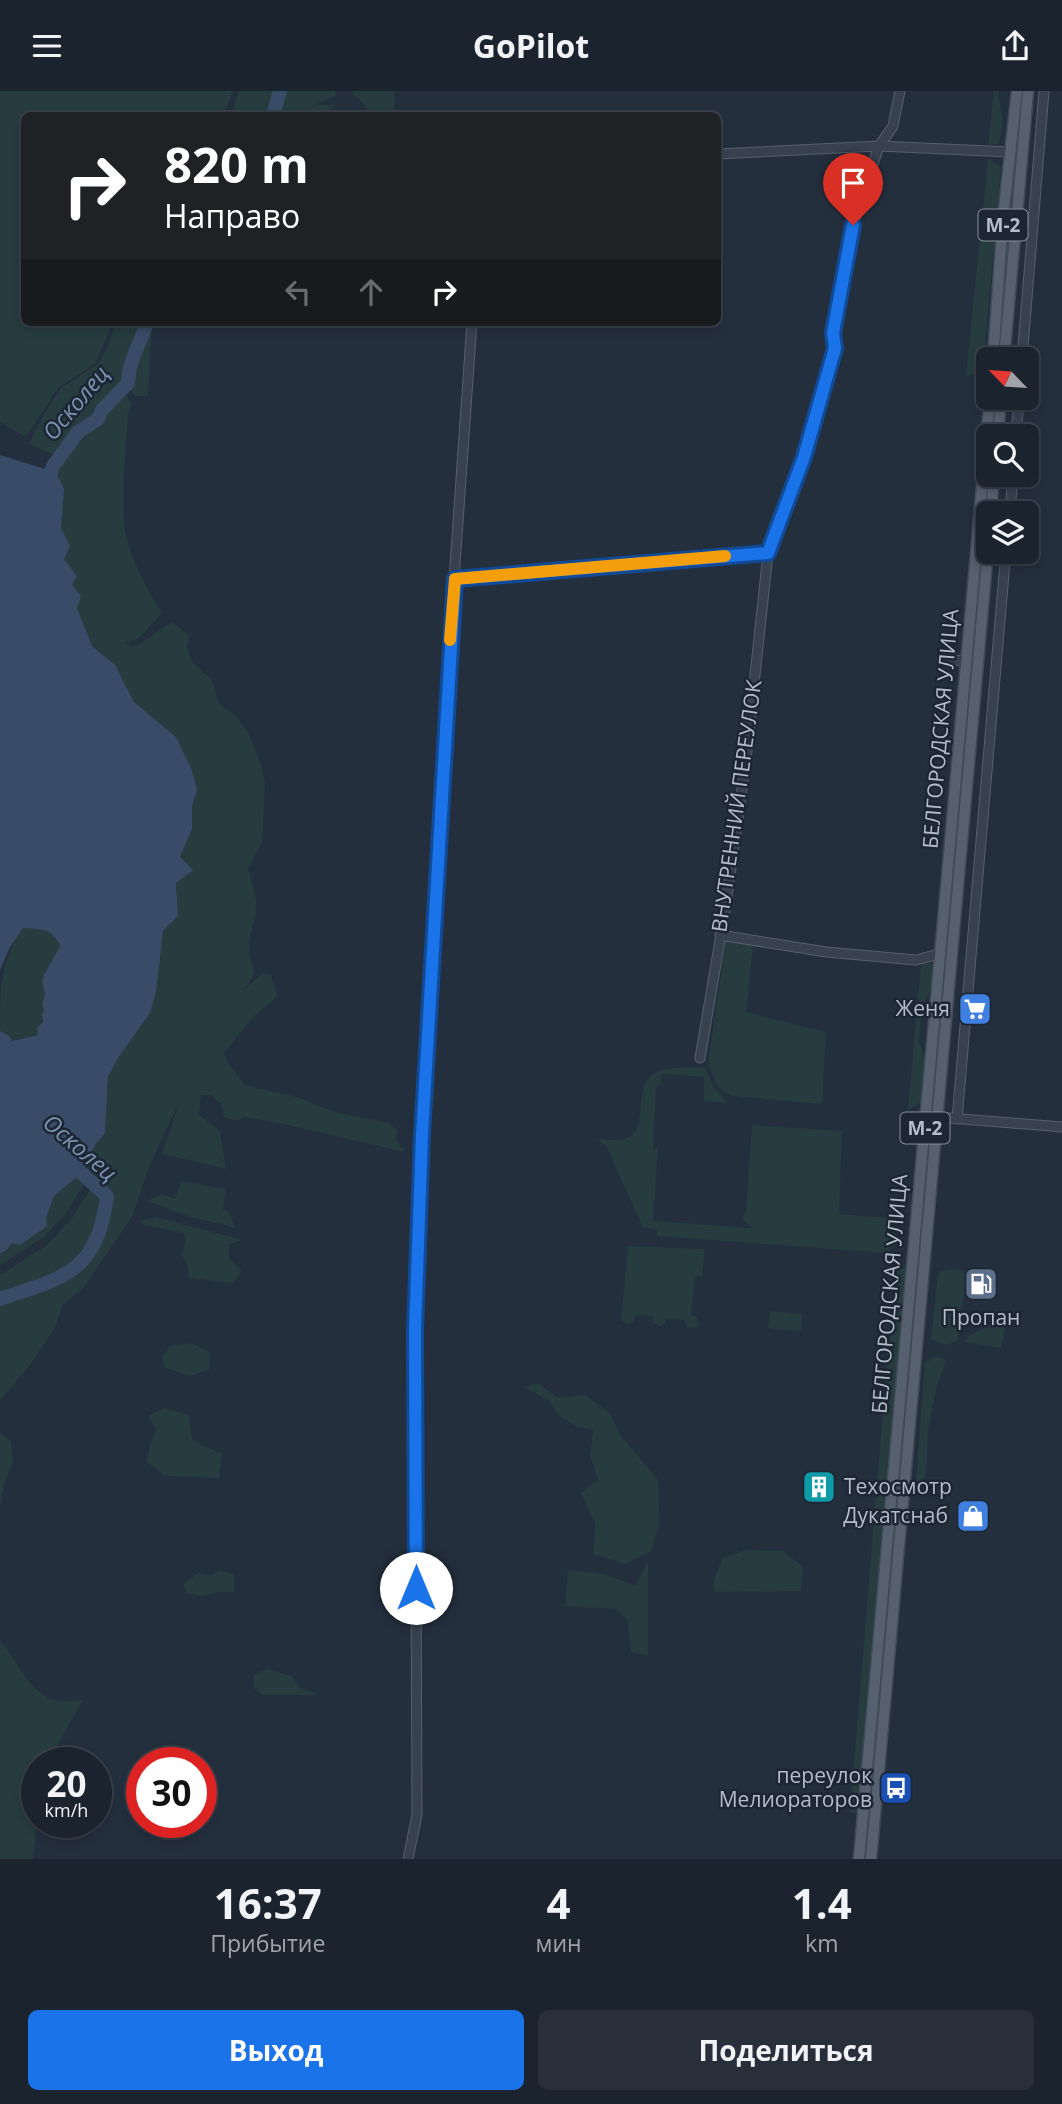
<!DOCTYPE html>
<html lang="ru">
<head>
<meta charset="utf-8">
<style>
  :root { --surface:#1b232e; --page:#282f3a; --text:#f1f3f6; --muted:#a0a4aa; --line:#39404a; --accent:#1a73e8 }
  body { margin:0; font-family:"Open Sans",sans-serif; background:var(--page); color:var(--text); height:100vh; display:flex; flex-direction:column; font-size:26px; white-space:nowrap }
  * { box-sizing:border-box; margin:0 }
  p { font-size:23px; color:var(--muted) }
  .icon { flex:none; width:38px; height:38px; fill:none; stroke:currentColor; stroke-width:2; stroke-linecap:round; stroke-linejoin:round }
  .map { position:relative; height:1768px; overflow:hidden }
  .panel { display:flex; flex-direction:column; background:var(--surface); flex:1 }
  .panel>* { flex:none }
  .banner { position:absolute; left:21px; top:21px; width:700px; height:214px; border-radius:10px; box-shadow:0 4px 10px #0003,0 0 0 2px var(--line); background:#202124; color:#fff; overflow:hidden }
  .needle { width:46px; rotate:295deg }
  .fabs { position:absolute; left:976px; top:256px; display:grid; gap:14px }
  .fabs a { display:grid; place-items:center; width:63px; height:63px; border-radius:10px; background:var(--surface); box-shadow:0 4px 10px #0003,0 0 0 2px var(--line); font-size:35px }
  .speed { position:absolute; left:21px; top:1656px; display:flex; gap:14px; font-size:35px; font-weight:700; text-align:center }
  .speed>* { display:grid; place-content:center; width:91px; height:91px; border-radius:50%; background:var(--surface); box-shadow:0 4px 10px #0003,0 0 0 2px var(--line); line-height:1 }
  .speed small { font-size:18px; font-weight:400 }
  .speed .limit { border:10px solid #d22; background:#fff; color:#111 }
  .pin { position:absolute; display:grid; place-items:center; width:60px; height:60px; color:#fff; margin:-72px -30px; border-radius:50% 50% 50% 0; rotate:-45deg; box-shadow:0 0 7px #0007 }
  .pin .icon { rotate:45deg }
  .me { position:absolute; width:77px; margin:-38px; rotate:0deg; stroke-linejoin:round; filter:drop-shadow(0 0 5px #0008) }
  .turn { display:flex; align-items:center; gap:24px; height:147px; padding:0 28px; font-size:32px }
  .turn .icon { width:91px; height:91px; stroke-width:2.5 }
  .turn b { display:block; font-size:49px; line-height:60px }
  .lanes { display:flex; align-items:center; height:66px; padding:0 28px; background:#0003; justify-content:center; gap:35px; direction:ltr }
  .lanes .off { opacity:.35 }
  .eta { display:flex; justify-content:space-evenly; align-items:center; height:119px; text-align:center }
  .eta b { font-size:42px; font-weight:700; line-height:49px }
  .action { display:flex; gap:14px; margin-top:auto; padding:14px 28px }
  .action a { flex:1; height:80px; border-radius:10px; background:var(--accent); color:#fff; font-size:28px; font-weight:700; line-height:80px; text-align:center }
  .action a+a { background:var(--page); color:var(--text) }
  header { display:flex; justify-content:space-between; align-items:center; height:91px; padding:0 28px; background:var(--surface); font-size:32px; font-weight:700 }
  .map>svg:first-child { display:block }
  .green { fill:#263c3f }
  .water { fill:#394c67 }
  .lines { fill:none; stroke-linecap:round; stroke-linejoin:round }
  .river { stroke:#394c67; stroke-width:14 }
  .minor-casing { stroke:#565f6c; stroke-width:11 }
  .major-casing { stroke:#414a57; stroke-width:13 }
  .minor { stroke:#38414e; stroke-width:9 }
  .major { stroke:#56606e; stroke-width:10 }
  .route-casing { stroke:#114b97; stroke-width:18 }
  .route { stroke:#1a73e8; stroke-width:12 }
  .slow { stroke:#f59e0b; stroke-width:12 }
  .labels { text-anchor:middle; stroke-width:5; stroke-linejoin:round; paint-order:stroke }
  .shield { fill:#1d2633; stroke:#878f9c; stroke-width:2 }
  .shield-label { font-size:19px; font-weight:bold; fill:#b4bcc9 }
  .street-label { font-size:21px; fill:#b4bcc9; stroke:#1d2633 }
  .poi-label { font-size:21px; fill:#b4bcc9; stroke:#1d2633; text-anchor:end }
  .water-label { font-size:23px; font-style:italic; fill:#7c92b1; stroke:#1d2633 }
</style>
</head>
<body>
<header><svg class="icon" aria-label="menu" viewBox="0 0 24 24"><path d="M4 6h16M4 12h16M4 18h16"/></svg>GoPilot<svg class="icon" aria-label="share" viewBox="0 0 24 24"><path d="M12 15V3M7 8l5-5 5 5M5 13v7h14v-7"/></svg></header>
<div class="map">
<svg width="1062" height="1768" viewBox="0 0 1062 1768">
  <rect width="100%" height="100%" fill="#242f3e"/>
  <!-- green -->
  <path class="green" d="M0 0H233L224 24H24V231H113L96 272 58 297 26 346 0 331Z
    M239 0H334L337 4 315 14H337L323 24H231Z
    M354 0H395L394 24H371L360 9 352 3Z
    M994 0H999C998 9 1001 15 1002 24 1003 33 1001 44 998 53L988 54Z
    M988 68 1001 76 983 277 980 283 966 285Z
    M116 231H144L139 248 125 277 126 291 143 253 149 231H152L148 305H135L125 293 102 315 94 329 76 339 57 365 29 353 44 323 61 297 98 273 108 255Z
    M123 297 131 313 128 325C126 360 119 417 127 449 134 475 148 499 162 522L139 547 125 552 132 556 140 553 171 531 189 544 187 557 192 571 212 589 218 612 236 625 249 643 262 677 265 694 262 752 248 777C251 788 255 799 256 810 257 841 241 847 255 882L243 900 263 882 271 884 277 906 252 927 224 962C226 974 238 982 244 994L297 1006 335 1021 388 1032 397 1039 396 1049 405 1061 279 1032 245 1026 235 1030 224 1026 222 1014 211 1004H201L199 1024 220 1040 226 1078 162 1063 180 1010 149 1076 133 1124 84 1196 62 1215 56 1235 30 1274 0 1309V1209C66 1187 98 1181 108 1104L100 1093 98 1095 82 1080 95 1054 105 1042 108 986 118 967 150 922 163 840 178 825 176 792 180 766 192 738V715L197 699 176 646 134 611 115 574 92 555 77 517 72 494 77 485 63 468 70 455 61 437 64 398 54 377 79 343 99 331 104 320Z
    M23 836C42 839 51 837 60 855L44 884 42 890 45 903 42 913 44 919 38 944 11 950 8 944 0 940C0 898 0 871 23 836Z
    M726 849 753 855 746 921 826 941 822 1013 732 1005 718 996 708 973Z
    M927 872 932 873 934 878 931 898 921 920 919 950 926 971 921 1011 908 1020 921 873Z
    M704 976 715 998 728 1012 704 1010V986L662 983 660 994H656L653 1059 658 1055 653 1130 752 1137 742 1128 746 1121 752 1034 842 1040 839 1123 890 1127 892 1129 889 1159 885 1162 657 1145V1139L643 1136 606 1055 597 1048C604 1048 613 1050 620 1049 654 1045 629 996 655 982 669 975 689 977 704 976Z
    M82 1082 88 1087 66 1122 44 1146 0 1174V1163L7 1159 11 1152 46 1127 54 1105Z
    M181 1090 226 1098 223 1119 228 1120 236 1137 187 1125 147 1110 161 1103 175 1108Z
    M93 1094 106 1105C104 1114 104 1124 101 1132 85 1179 44 1192 0 1205V1184L46 1155 72 1127Z
    M155 1126 243 1149 229 1153V1167L242 1180 233 1192 189 1187 187 1172 181 1164 186 1149 184 1142 144 1134 140 1130Z
    M628 1155 705 1158 702 1185 695 1186 691 1224 697 1226 699 1233 696 1237 687 1236 684 1229 666 1228 665 1233 660 1235 653 1232 652 1225 636 1224 634 1230 628 1233 621 1230Z
    M898 1174 906 1179V1186L875 1526 862 1711 860 1718 856 1723 850 1721 886 1283Z
    M951 1178 961 1179 966 1182V1188L958 1248C948 1257 940 1254 931 1247L938 1183 941 1180Z
    M1009 1217 1001 1257 965 1251 968 1246 1000 1227Z
    M770 1220 802 1223 801 1240 768 1237Z
    M191 1252 210 1261 209 1279 190 1285 164 1276 162 1266 172 1254Z
    M935 1266 943 1267 946 1271 937 1294 928 1340 926 1384 924 1394 918 1401H915L925 1272Z
    M538 1292 558 1307 585 1304 610 1322 621 1345 658 1389 659 1435 651 1460 625 1473 593 1463 595 1433 581 1402 598 1388 590 1365 593 1339 575 1335 559 1324 548 1309 524 1296Z
    M164 1317 189 1324 192 1348 202 1354 222 1363 219 1387 165 1385 147 1371 150 1353 157 1339 148 1325Z
    M0 1342 11 1350 13 1370 5 1390 0 1416Z
    M745 1459 783 1460 803 1476 801 1500 714 1501 713 1491 723 1467Z
    M648 1470V1565L631 1561 628 1530 615 1518 565 1515 568 1479 604 1483 635 1495Z
    M221 1479 234 1484V1501H220L203 1505 186 1502 184 1493 199 1481 210 1485Z
    M0 1550C18 1569 28 1602 55 1609 64 1611 75 1609 83 1609L48 1671H37V1731L33 1768H0Z
    M267 1578 291 1585 301 1597 320 1604H262L254 1597V1583Z"/>
  <!-- water -->
  <path class="water" d="M0 364 45 378 53 375 64 398 61 437 70 455 64 468 77 485 72 494 81 505 77 517 92 555 115 574 134 611 176 646 191 677 197 699 192 715V738L180 766 193 779 176 792 178 825 163 840 156 901 150 922 118 967 108 986 105 1042 95 1054 83 1081 54 1105 46 1127 47 1135 20 1154 11 1152 7 1159 0 1163V940L8 944 12 950 38 944 37 937 43 931 42 924 44 919 42 913 45 903 42 890 44 884 60 855C51 837 42 838 23 837L10 856 0 879Z"/>
  <g class="lines">
    <!-- river -->
    <path class="river" d="M273 24 280 0
      M47 393 53 375 78 341 98 328 102 319 128 292C128 270 141 252 147 231
      M0 1208C65 1186 97 1182 107 1105L68 1070"/>
    <defs>
      <path id="minor" d="M718 63 879 55 1010 61
        M1022 268 1044 0
        M1016 345 1019 306
        M1010 422 1013 383
        M455 488 768 462
        M942 568 967 570
        M720 844 826 861 916 869 939 863
        M700 967 725 820 746 669 768 462 804 366 835 257 833 242 853 134 879 55 893 35 900 0
        M937 1026 1062 1036
        M957 1028 1006 460
        M408 1768 417 1724 415 1239 422 1044 451 531 472 231"/>
      <path id="major" d="M993 268 1003 127 1017 0
        M1004 268 1028 0
        M998 345 1001 306
        M991 422 994 383
        M859 1768 990 306
        M871 1768 989 448"/>
    </defs>
    <!-- minor casing -->
    <use href="#minor" class="minor-casing"/>
    <!-- major casing -->
    <use href="#major" class="major-casing"/>
    <!-- minor -->
    <use href="#minor" class="minor"/>
    <!-- major -->
    <use href="#major" class="major"/>
  </g>
  <g class="lines">
    <defs>
      <path id="route" d="M416 1497 415 1239 422 1044 455 488 768 462 804 366 835 257 833 242 853 134"/>
    </defs>
    <!-- route casing -->
    <use href="#route" class="route-casing"/>
    <!-- route -->
    <use href="#route" class="route"/>
    <!-- slow -->
    <path class="slow" d="M450 549 455 488 725 465"/>
  </g>
  <!-- icons -->
  <defs>
    <symbol id="supermarket-square" viewBox="-11 -11 22 22"><rect x="-9" y="-9" width="18" height="18" rx="4" fill="#3f7fe0" stroke="#1d2633"/><path d="M-6-5.5h2.5l.6 2H6L4.5 2H-2.5L-4.4-4H-6ZM-1.5 3.2a1.3 1.3 0 1 0 .1 0ZM3 3.2a1.3 1.3 0 1 0 .1 0Z" fill="#fff"/></symbol>
    <symbol id="fuel-square" viewBox="-11 -11 22 22"><rect x="-9" y="-9" width="18" height="18" rx="4" fill="#5c6f8a" stroke="#1d2633"/><path d="M-5.5-6h7V0h2V4h1.3V-2.5L3-4.5l.8-.8L6-3V5H2.5V1h-1V6h-7ZM-4.2-4.7v3.2H.2V-4.7Z" fill="#fff"/></symbol>
    <symbol id="building-square" viewBox="-11 -11 22 22"><rect x="-9" y="-9" width="18" height="18" rx="4" fill="#0f9aa8" stroke="#1d2633"/><path d="M-4-6H4V6H1V3H-1V6H-4ZM-2.5-4.3h1.7v1.8h-1.7ZM.8-4.3h1.7v1.8H.8ZM-2.5-1h1.7V.8h-1.7ZM.8-1h1.7V.8H.8Z" fill="#fff"/></symbol>
    <symbol id="shop-square" viewBox="-11 -11 22 22"><rect x="-9" y="-9" width="18" height="18" rx="4" fill="#3f7fe0" stroke="#1d2633"/><path d="M-5-2.5h2.3a2.7 3.5 0 0 1 5.4 0H5L5.5 6h-11ZM-1.5-2.5h3a1.5 2.3 0 0 0-3 0Z" fill="#fff"/></symbol>
    <symbol id="bus-square" viewBox="-11 -11 22 22"><rect x="-9" y="-9" width="18" height="18" rx="4" fill="#1a4fb4" stroke="#1d2633"/><path d="M-5-6H5V4H4V6H2V4H-2V6H-4V4H-5ZM-3.5-4V0h7V-4ZM-3.5 1.2v1.5H-2V1.2ZM2 1.2v1.5H3.5V1.2Z" fill="#fff"/></symbol>
  </defs>
  <g fill-rule="evenodd">
    <use href="#supermarket-square" x="956" y="899" width="38" height="38"/>
    <use href="#fuel-square" x="962" y="1174" width="38" height="38"/>
    <use href="#building-square" x="800" y="1377" width="38" height="38"/>
    <use href="#shop-square" x="954" y="1406" width="38" height="38"/>
    <use href="#bus-square" x="877" y="1678" width="38" height="38"/>
  </g>
  <g class="labels">
    <!-- shield labels -->
    <g class="shield">
      <rect x="978.5" y="118.5" width="49" height="31" rx="5"/>
      <rect x="900.5" y="1021.5" width="49" height="31" rx="5"/>
    </g>
    <g class="shield-label">
      <text x="1003" y="141">М-2</text>
      <text x="925" y="1044">М-2</text>
    </g>
    <!-- street labels -->
    <g class="street-label">
      <text transform="translate(941 638) rotate(-85)" y="7">БЕЛГОРОДСКАЯ УЛИЦА</text>
      <text transform="translate(737 715) rotate(-82)" y="7">ВНУТРЕННИЙ ПЕРЕУЛОК</text>
      <text transform="translate(890 1203) rotate(-85)" y="7">БЕЛГОРОДСКАЯ УЛИЦА</text>
    </g>
    <!-- poi labels -->
    <g class="poi-label">
      <text x="950" y="925">Женя</text>
      <text x="981" y="1234" text-anchor="middle">Пропан</text>
      <text x="844" y="1403" text-anchor="start">Техосмотр</text>
      <text x="948" y="1432">Дукатснаб</text>
      <text x="872" y="1692">переулок<tspan x="872" dy="24">Мелиораторов</tspan></text>
    </g>
    <!-- water labels -->
    <g class="water-label">
      <text transform="translate(76 312) rotate(-50)" y="8">Осколец</text>
      <text transform="translate(80 1057) rotate(41)" y="8">Осколец</text>
    </g>
  </g>
</svg>
<div class="fabs">
<a><svg class="needle" viewBox="-14 -14 28 28"><path d="M0-13l5 13h-10z" fill="#e53935"/><path d="M0 13l5-13h-10z" fill="#a0a4aa"/></svg></a>
<a><svg class="icon" aria-label="search" viewBox="0 0 24 24"><circle cx="10" cy="10" r="6"/><path d="M15 15l6 6"/></svg></a>
<a><svg class="icon" aria-label="layers" viewBox="0 0 24 24"><path d="M12 4l9 5-9 5-9-5zM3 14l9 5 9-5"/></svg></a>
</div>
<div class="speed"><div>20<small>km/h</small></div><div class="limit">30</div></div>
<div class="pin" style="left:853px;top:134px;background:#d93025"><svg class="icon" aria-label="arrive" viewBox="0 0 24 24"><path d="M6 21V4h12l-3 4 3 4H6"/></svg></div>
<svg class="me" style="left:416px;top:1497px" viewBox="-20 -20 40 40"><circle r="19" fill="#fff"/><path d="M0-13L10 11 0 6-10 11z" fill="#1a73e8"/></svg>
<div class="banner">
<div class="turn"><svg class="icon" aria-label="right" viewBox="0 0 24 24"><path d="M7 20v-9h11M14 6l5 5-5 5"/></svg><div><b>820 m</b>Направо</div></div>
<div class="lanes"><svg class="icon off" aria-label="left" viewBox="0 0 24 24"><path d="M17 20v-9H6M10 6l-5 5 5 5"/></svg><svg class="icon off" aria-label="ahead" viewBox="0 0 24 24"><path d="M12 20V5M6 11l6-6 6 6"/></svg><svg class="icon" aria-label="right" viewBox="0 0 24 24"><path d="M7 20v-9h11M14 6l5 5-5 5"/></svg></div>
</div>
</div>
<section class="panel">
<div class="eta">
<div><b>16:37</b><p>Прибытие</p></div>
<div><b>4</b><p>мин</p></div>
<div><b>1.4</b><p>km</p></div>
</div>
<div class="action"><a>Выход</a><a>Поделиться</a></div>
</section>
</body>
</html>
